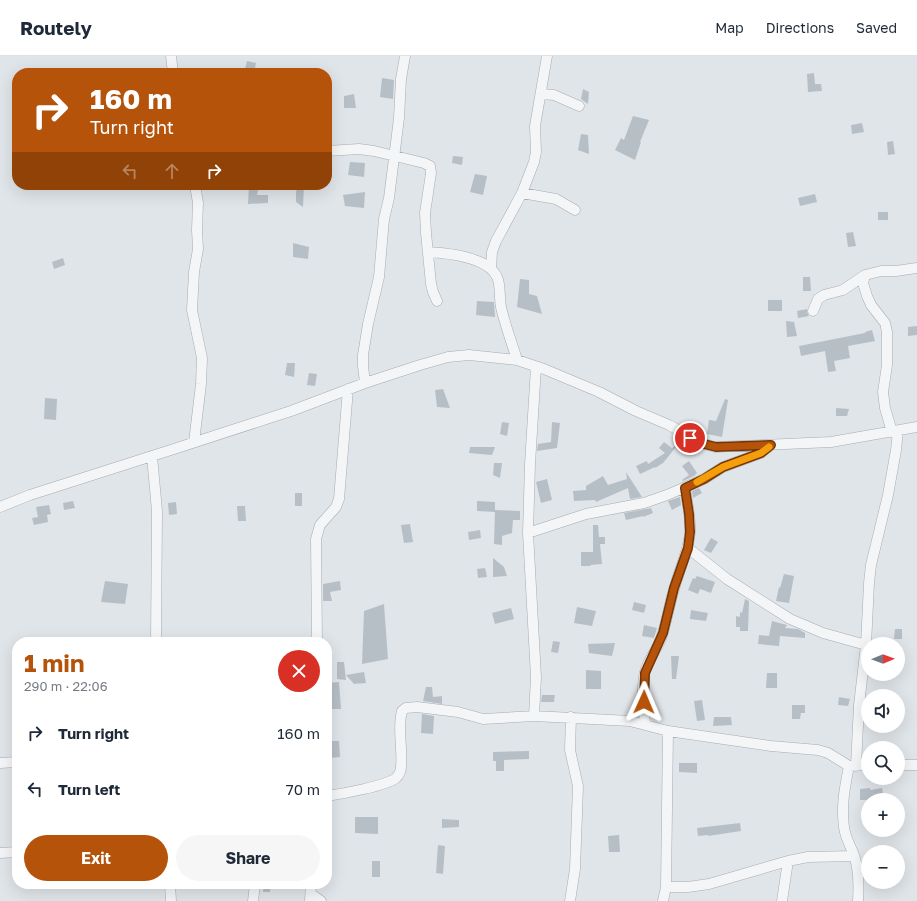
<!DOCTYPE html>
<html lang="en">
<head>
<meta charset="utf-8">
<style>
  :root { --surface:#fff; --page:#f6f6f7; --text:#1f2937; --muted:#747a83; --line:#e0e1e3; --accent:#b45309 }
  body { margin:0; font-family:"Golos Text",sans-serif; background:var(--page); color:var(--text); height:100vh; display:flex; flex-direction:column; font-size:15px; white-space:nowrap }
  * { box-sizing:border-box; margin:0 }
  p { font-size:13px; color:var(--muted) }
  .icon { flex:none; width:22px; height:22px; fill:none; stroke:currentColor; stroke-width:2; stroke-linecap:round; stroke-linejoin:round }
  .map { position:relative; flex:1; overflow:hidden }
  .side { position:absolute; left:12px; top:581px; width:320px; height:252px; display:flex; flex-direction:column; background:var(--surface); border-radius:16px; box-shadow:0 4px 16px #0002 }
  .side>* { flex:none }
  .hud { position:absolute; left:12px; top:12px; width:320px; height:122px; border-radius:16px; box-shadow:0 4px 16px #0002; background:#b45309; color:#fff; overflow:hidden }
  .needle { width:26px; rotate:89deg }
  .controls { position:absolute; left:861px; top:581px; display:grid; gap:8px }
  .controls a { display:grid; place-items:center; width:44px; height:44px; border-radius:50%; background:var(--surface); box-shadow:0 4px 16px #0002; font-size:20px }
  .pin { position:absolute; display:grid; place-items:center; width:34px; height:34px; color:#fff; margin:-17px; border:2px solid #fff; border-radius:50%; box-shadow:0 1px 4px #0007 }
  .me { position:absolute; width:44px; margin:-22px; rotate:1deg; stroke-linejoin:round; filter:drop-shadow(0 0 3px #0008) }
  .turn { display:flex; align-items:center; gap:14px; height:84px; padding:0 12px; font-size:18px }
  .turn .icon { width:52px; height:52px; stroke-width:2.5 }
  .turn b { display:block; font-size:28px; line-height:34px }
  .lanes { display:flex; align-items:center; height:38px; padding:0 12px; background:#0003; justify-content:center; gap:20px; direction:ltr }
  .lanes .off { opacity:.35 }
  .round { display:grid; place-items:center; flex:none; width:42px; height:42px; border-radius:21px; background:var(--page) }
  .headline { display:flex; align-items:center; justify-content:space-between; height:68px; padding:0 12px }
  h1 { font-size:24px; font-weight:700; line-height:30px; color:var(--accent) }
  .button { display:flex; gap:8px; margin-top:auto; padding:8px 12px }
  .button a { flex:1; height:46px; border-radius:24px; background:var(--accent); color:#fff; font-size:16px; font-weight:700; line-height:46px; text-align:center }
  .button a+a { background:var(--page); color:var(--text) }
  ul { padding:0; list-style:none }
  li { display:flex; align-items:center; gap:12px; height:56px; padding:0 12px }
  li div { flex:1 }
  li b { display:block; font-size:15px }
  li em { font-style:normal }
  header { display:flex; align-items:center; gap:24px; box-sizing:border-box; height:56px; padding:0 20px; background:var(--surface); border-bottom:1px solid var(--line) }
  header strong { font-size:19px }
  nav { display:flex; gap:22px; margin-inline-start:auto; font-size:14px }
  .map>svg:first-child { display:block }
  .building { fill:#b7bfc6 }
  .lines { fill:none; stroke-linecap:round; stroke-linejoin:round }
  .minor-casing { stroke:#a5acb3; stroke-width:11 }
  .minor { stroke:#f3f5f7; stroke-width:10 }
  .route-casing { stroke:#753606; stroke-width:10 }
  .route { stroke:#b45309; stroke-width:7 }
  .slow { stroke:#f59e0b; stroke-width:7 }
</style>
</head>
<body>
<header>
<strong>Routely</strong>
<nav><a>Map</a><a>Directions</a><a>Saved</a></nav>
</header>
<div class="map">
<svg width="917" height="845" viewBox="0 0 917 845">
  <rect width="100%" height="100%" fill="#e0e5e9"/>
  <!-- building -->
  <path class="building" d="M247 5 256 7 254 17H244Z
    M814 17 815 28H821L822 35 808 36 807 18Z
    M382 22 394 24 393 43 380 41Z
    M583 33 589 36 588 48 581 43Z
    M354 38 356 52H344V40Z
    M633 60 649 64 640 86H641L635 104 615 94 621 82 624 84Z
    M862 67 864 76 852 78 851 69Z
    M581 78 588 79 589 98 578 94Z
    M893 85 895 98 888 99 887 86Z
    M453 100 463 101 462 109 452 107Z
    M350 106 365 107 364 121 348 119Z
    M475 118 487 120 483 139 470 136Z
    M249 129H259L257 139H268V147L248 148Z
    M298 129H304L303 151 296 146V136Z
    M365 136 364 152 345 150 343 139Z
    M815 138 817 146 800 150 798 142Z
    M878 156H888V164H878Z
    M853 176 856 190 848 191 846 177Z
    M293 187 309 191 308 203 293 201Z
    M63 202 65 209 54 213 52 206Z
    M803 221H810L811 235H803Z
    M520 223 529 224V238L537 240 542 258 517 251Z
    M768 244H782V255H768Z
    M477 245 494 246 495 261 476 259Z
    M807 253V256L809 260 798 262 797 255Z
    M786 265 794 266 797 280 787 281Z
    M917 270V279L908 280V271Z
    M872 274 875 285 848 290 850 302 834 305 836 315 828 316 825 295 801 300 799 290 865 277V276Z
    M287 307H295L294 321 285 319Z
    M309 317 317 318 315 330 307 329Z
    M443 333 450 352 437 351 435 334Z
    M45 342 57 343 56 364 44 363Z
    M725 343 728 344 722 381 707 378 709 364 716 365Z
    M836 352 849 353 847 360H836Z
    M502 366 509 367 507 380 500 378Z
    M552 366 560 367 557 392 537 395 538 388 551 386Z
    M664 386 672 392 675 390 676 391 663 407 655 412V411L640 418 636 410 647 405 648 408 665 397 659 392Z
    M470 391H495L492 399 469 397Z
    M689 405 697 417 694 420 683 425 682 424 689 419 682 410Z
    M494 407H502L500 422 493 419Z
    M626 416 642 441 630 443 628 432 596 446 595 444 574 445 573 435 586 434V430L603 420 608 429 627 423Z
    M547 423 552 444 541 447 536 426Z
    M699 432 702 437 693 442 692 435Z
    M295 437H302V450H295Z
    M680 441 681 449 672 454 668 445Z
    M73 445 75 452 64 454 63 447Z
    M477 445 495 446V456L477 455Z
    M176 446 177 458 169 459 168 447Z
    M49 449 51 458 47 459 48 466 34 469 32 462 38 461 36 451Z
    M237 450H245L246 465H238Z
    M651 452 653 457 643 461V460L626 464 624 457Z
    M495 454 520 455V464H513L512 477 502 480V489L494 488Z
    M410 468 413 486 404 487 401 469Z
    M593 469H598L599 481H605V488H600L602 508 590 509 591 510H581V496H593Z
    M480 474 481 482 469 484 468 476Z
    M711 482 718 486 711 497 704 494Z
    M493 502 504 511 507 520 493 521Z
    M485 512 487 521 478 522 477 513Z
    M784 518 794 520 789 547 776 545 779 531 780 532Z
    M697 520 715 526 711 537 700 533 698 538 688 534 693 522 695 523Z
    M105 525 128 528 125 548 101 546Z
    M340 525 341 534 330 536 332 545H323V528Z
    M745 543 749 545 748 575H740V571H736V560L740 561V556L742 557Z
    M634 546 646 549 644 557 632 554Z
    M384 548 388 603 362 608 364 555Z
    M577 551 596 555 592 570 574 567Z
    M511 552 514 563 495 568 492 557Z
    M691 554 708 557 706 565 690 563Z
    M772 565 787 569 785 572 798 573 805 577V582L780 580 779 590 758 588 759 579 769 580Z
    M644 569 657 572 654 582 642 580Z
    M895 573H902V583H894Z
    M553 585 560 586 558 597 551 596Z
    M615 587 612 600 589 597 588 588Z
    M671 600H679L676 623H672Z
    M337 606H344L346 624 337 623Z
    M586 614 601 615V633H586Z
    M364 616 366 627 354 628 346 619Z
    M767 617H777V632H766Z
    M339 626 341 653H327V627Z
    M426 631H432L433 641 442 640V648L423 645Z
    M542 639H555L554 646H541Z
    M839 641 850 643 848 650 838 649Z
    M702 644 705 664 697 665 694 645Z
    M792 649H805V657H801L800 663H792Z
    M422 658 434 660 433 678 421 677Z
    M714 661H731L732 669 713 670Z
    M328 685H339L340 701 329 702Z
    M529 695V703L504 704V715H496V705H493V696Z
    M679 707H697V717L679 716Z
    M870 732V734L882 732 884 744H860V733Z
    M355 761H378V778L355 777Z
    M442 763 459 764V771L442 772Z
    M740 767 741 775 708 780V779L698 780 697 772Z
    M619 779 620 796H609L608 780Z
    M438 789 445 790 443 818 436 817Z
    M372 805H380V821H372Z
    M264 828H271L270 836H263Z"/>
  <g class="lines">
    <defs>
      <path id="minor" d="M171 0 173 17
        M541 38 554 39 579 50
        M327 95 359 93 374 95 424 107 430 110 431 117 425 157 426 177 431 228 433 236 437 245
        M522 137 556 143 575 154
        M428 196C447 197 488 201 497 221 501 229 499 242 501 251 505 269 512 287 517 304
        M491 213 492 196 496 185 522 137 534 106 536 96 535 70 547 0
        M865 219 863 227 867 240 871 249 885 267 887 276V309L883 336 885 352 892 376
        M813 255 818 243 824 239 843 234 865 219 881 215H896L917 212
        M365 327 363 310V299L368 268 379 221 384 163 389 142 399 62 401 23 405 0
        M194 386 201 328 202 302 192 254 194 216 198 193 197 174 198 147 195 129
        M152 400 157 455 156 586
        M0 451 30 439 177 392 291 355 365 327 420 309 448 301 469 299 517 304 544 313 599 336 636 355 669 369 704 388 715 391 831 386 917 371
        M528 477 586 458 644 447 667 439 704 423 723 411 761 397 771 389
        M688 492 727 523 790 563 823 577 866 589
        M317 586 316 483 320 469 336 451 339 443 348 333
        M534 660 536 621 528 477 530 408 536 311
        M645 668C644 652 641 633 645 616 648 604 656 595 661 583 667 566 669 548 675 530 680 512 688 496 690 477 691 462 687 446 685 432
        M0 707 17 706
        M898 709H917
        M849 710C845 730 841 750 844 771 845 781 850 789 854 799 859 814 859 830 858 845
        M856 710 859 649 866 589 869 527 871 509 888 439 896 394 898 375
        M327 740C341 738 386 730 396 722 399 719 401 715 401 711 403 692 397 673 402 655L406 652 417 651 458 656 483 663 534 660 630 665 668 675 771 690 818 694 828 697 849 710 868 709
        M0 797 17 796
        M170 828 171 845
        M666 831H688L709 828 788 805 808 801 854 800
        M311 838 321 845
        M253 845 255 828
        M310 845 311 828
        M570 845 575 813 578 730 570 694 571 661
        M663 845 666 831 668 675
        M782 845 788 805"/>
    </defs>
    <!-- minor casing -->
    <use href="#minor" class="minor-casing"/>
    <!-- minor -->
    <use href="#minor" class="minor"/>
  </g>
  <g class="lines">
    <defs>
      <path id="route" d="M644 646 645 617 663 577 674 532 688 492 690 476 689 458 685 432 704 423 723 411 761 397 771 389 716 391 704 388 690 382"/>
    </defs>
    <!-- route casing -->
    <use href="#route" class="route-casing"/>
    <!-- route -->
    <use href="#route" class="route"/>
    <!-- slow -->
    <path class="slow" d="M697 426 723 411 761 397 769 391"/>
  </g>
</svg>
<div class="controls">
<a><svg class="needle" viewBox="-14 -14 28 28"><path d="M0-13l5 13h-10z" fill="#e53935"/><path d="M0 13l5-13h-10z" fill="#747a83"/></svg></a>
<a><svg class="icon" aria-label="sound" viewBox="0 0 24 24"><path d="M4 9h4l5-4v14l-5-4H4zM17 9q2 3 0 6"/></svg></a>
<a><svg class="icon" aria-label="search" viewBox="0 0 24 24"><circle cx="10" cy="10" r="6"/><path d="M15 15l6 6"/></svg></a>
<a>+</a>
<a>−</a>
</div>
<div class="pin" style="left:690px;top:382px;background:#d93025"><svg class="icon" aria-label="arrive" viewBox="0 0 24 24"><path d="M6 21V4h12l-3 4 3 4H6"/></svg></div>
<svg class="me" style="left:644px;top:646px" viewBox="-20 -20 40 40"><path d="M0-17L14 15 0 8-14 15z" fill="#b45309" stroke="#fff" stroke-width="4"/></svg>
<div class="hud">
<div class="turn"><svg class="icon" aria-label="right" viewBox="0 0 24 24"><path d="M7 20v-9h11M14 6l5 5-5 5"/></svg><div><b>160 m</b>Turn right</div></div>
<div class="lanes"><svg class="icon off" aria-label="left" viewBox="0 0 24 24"><path d="M17 20v-9H6M10 6l-5 5 5 5"/></svg><svg class="icon off" aria-label="ahead" viewBox="0 0 24 24"><path d="M12 20V5M6 11l6-6 6 6"/></svg><svg class="icon" aria-label="right" viewBox="0 0 24 24"><path d="M7 20v-9h11M14 6l5 5-5 5"/></svg></div>
</div>
<section class="side">
<div class="headline"><div><h1>1 min</h1><p>290 m · 22:06</p></div><a class="round" style="background:#d93025;color:#fff"><svg class="icon" aria-label="close" viewBox="0 0 24 24"><path d="M6 6l12 12M18 6L6 18"/></svg></a></div>
<ul>
<li><svg class="icon" aria-label="right" viewBox="0 0 24 24"><path d="M7 20v-9h11M14 6l5 5-5 5"/></svg><div><b>Turn right</b></div><em>160 m</em></li>
<li><svg class="icon" aria-label="left" viewBox="0 0 24 24"><path d="M17 20v-9H6M10 6l-5 5 5 5"/></svg><div><b>Turn left</b></div><em>70 m</em></li>
</ul>
<div class="button"><a>Exit</a><a>Share</a></div>
</section>
</div>
</body>
</html>
